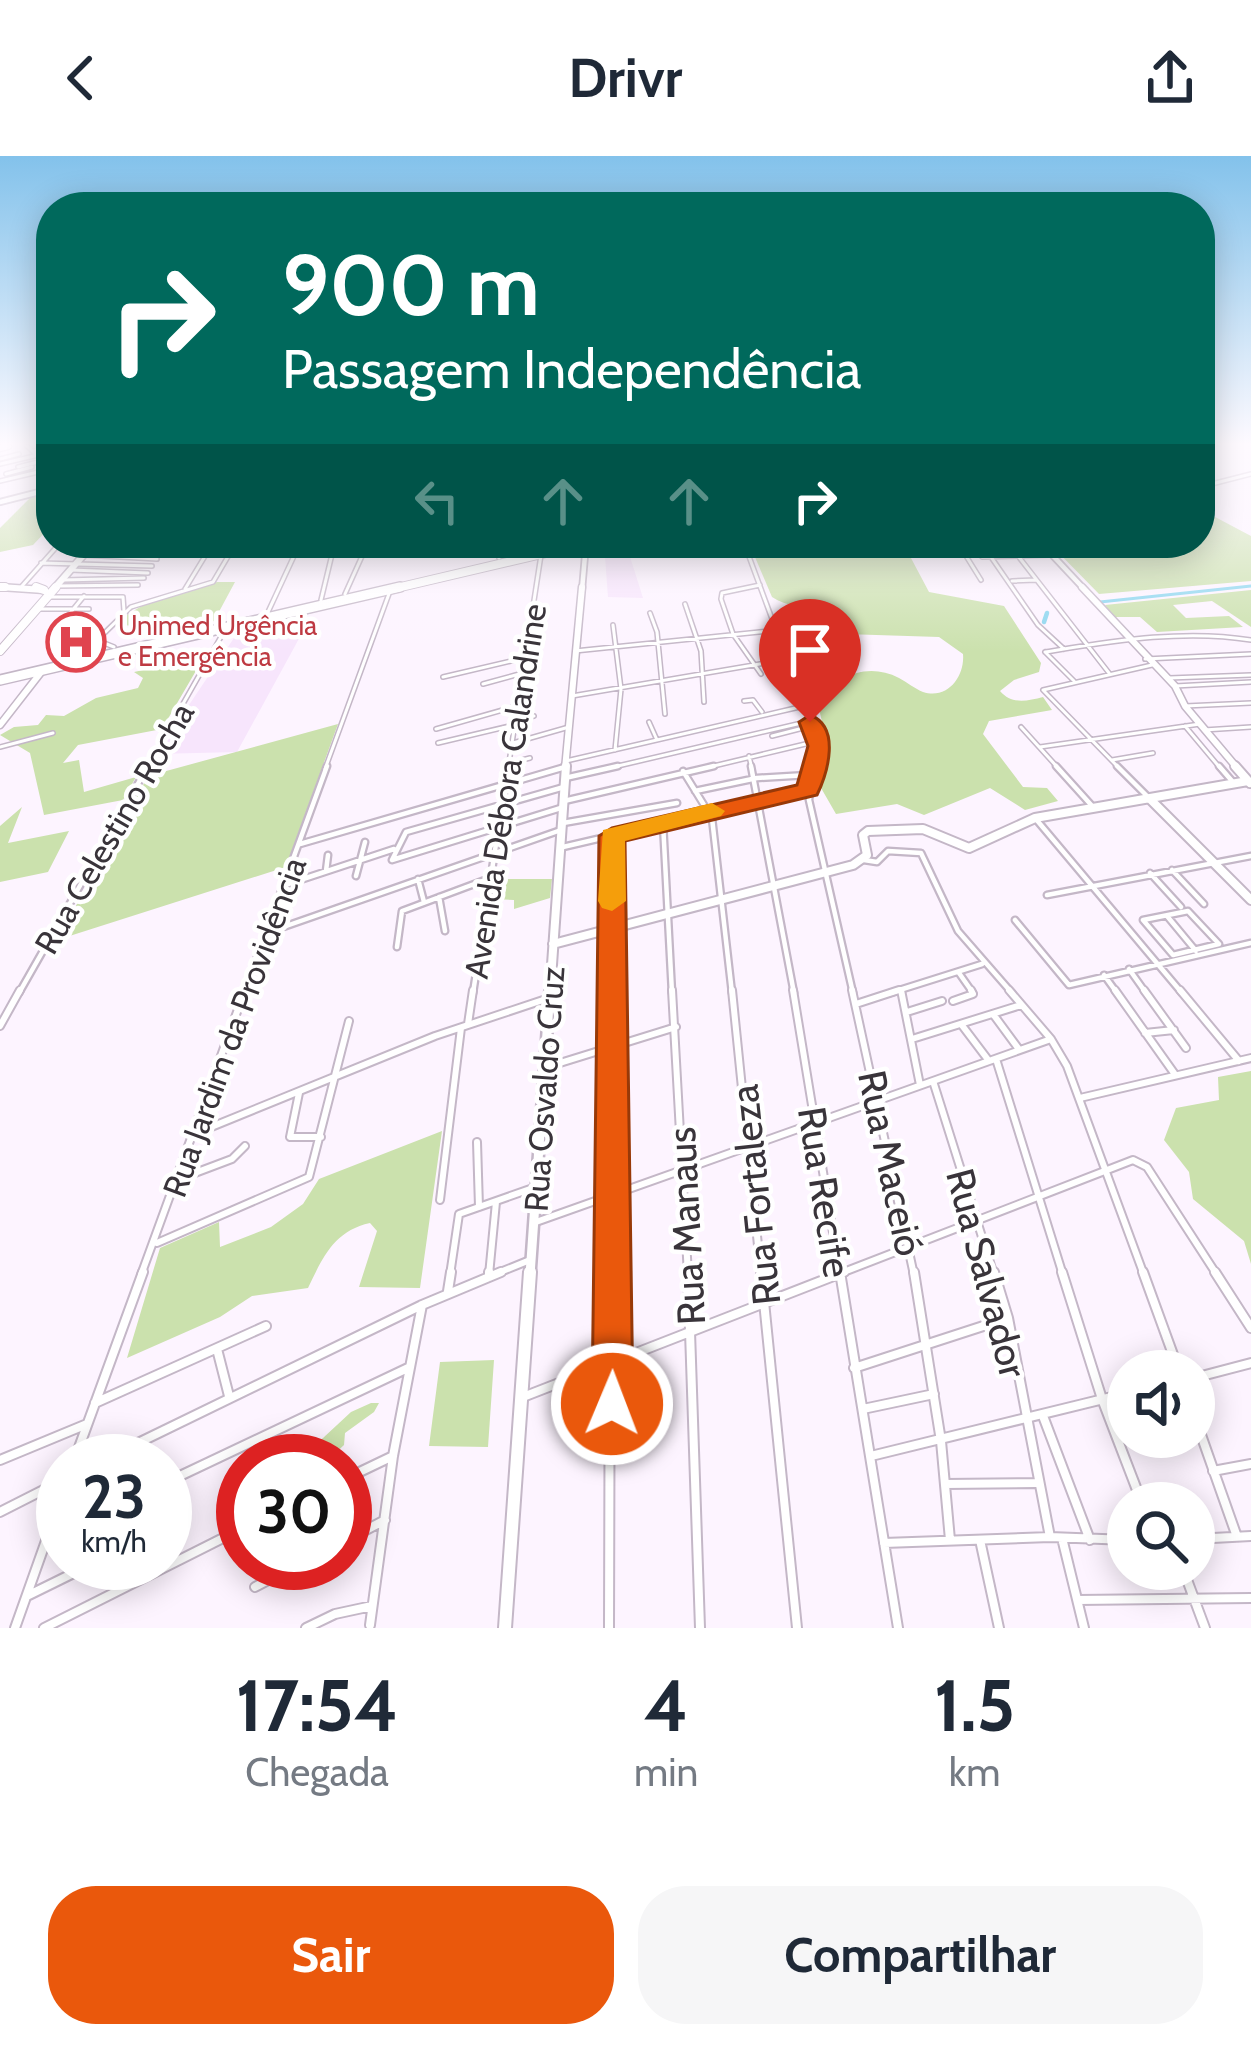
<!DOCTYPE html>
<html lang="pt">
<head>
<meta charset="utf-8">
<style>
  :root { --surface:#fff; --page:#f6f6f7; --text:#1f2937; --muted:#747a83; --accent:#ea580c }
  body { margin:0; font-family:Cabin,sans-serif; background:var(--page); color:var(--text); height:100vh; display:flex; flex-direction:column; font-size:45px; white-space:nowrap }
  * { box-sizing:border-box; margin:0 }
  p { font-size:39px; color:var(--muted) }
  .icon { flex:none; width:66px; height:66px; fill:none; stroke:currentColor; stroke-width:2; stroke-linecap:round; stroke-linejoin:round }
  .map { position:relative; height:1472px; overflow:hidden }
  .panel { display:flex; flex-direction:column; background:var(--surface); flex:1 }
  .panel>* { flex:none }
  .top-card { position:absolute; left:36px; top:36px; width:1179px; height:366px; border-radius:48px; box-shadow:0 6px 30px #0003; background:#00695c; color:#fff; overflow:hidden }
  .tools { position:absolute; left:1107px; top:1194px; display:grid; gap:24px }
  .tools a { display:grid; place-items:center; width:108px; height:108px; border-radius:50%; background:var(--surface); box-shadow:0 6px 30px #0003; font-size:60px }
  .speed { position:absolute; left:36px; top:1278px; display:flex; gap:24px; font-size:60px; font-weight:700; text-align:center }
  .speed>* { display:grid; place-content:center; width:156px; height:156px; border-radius:50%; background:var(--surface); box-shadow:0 6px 30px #0003; line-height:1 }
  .speed small { font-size:30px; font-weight:400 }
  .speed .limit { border:18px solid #d22; background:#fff; color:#111 }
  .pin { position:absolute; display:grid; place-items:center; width:102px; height:102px; color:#fff; margin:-123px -51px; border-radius:50% 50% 50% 0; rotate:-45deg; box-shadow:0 0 12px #0007 }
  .pin .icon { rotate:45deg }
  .me { position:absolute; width:132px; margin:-66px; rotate:1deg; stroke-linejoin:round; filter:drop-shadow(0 0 9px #0008) }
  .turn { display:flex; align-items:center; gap:42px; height:252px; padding:0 48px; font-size:54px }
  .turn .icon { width:156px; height:156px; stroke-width:2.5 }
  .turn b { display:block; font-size:84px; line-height:102px }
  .lanes { display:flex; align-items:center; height:114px; padding:0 48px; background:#0003; justify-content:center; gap:60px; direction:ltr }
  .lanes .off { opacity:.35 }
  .eta { display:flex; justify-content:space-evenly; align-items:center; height:204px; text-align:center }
  .eta b { font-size:72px; font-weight:800; line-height:84px }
  .primary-button { display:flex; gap:24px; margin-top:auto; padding:24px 48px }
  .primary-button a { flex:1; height:138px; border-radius:48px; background:var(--accent); color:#fff; font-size:48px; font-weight:800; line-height:138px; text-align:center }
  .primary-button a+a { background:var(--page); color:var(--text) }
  header { display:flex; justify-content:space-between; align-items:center; height:156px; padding:0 48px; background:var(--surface); font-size:54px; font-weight:800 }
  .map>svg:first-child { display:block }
  .built { fill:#f7e5fc }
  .green { fill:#cbe1ad }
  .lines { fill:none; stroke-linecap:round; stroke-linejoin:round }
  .stream { stroke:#8bd6ef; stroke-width:3 }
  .canal { stroke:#8bd6ef; stroke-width:4.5 }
  .minor-far3-casing { stroke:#c4b7c7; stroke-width:6 }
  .minor-far2-casing { stroke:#c4b7c7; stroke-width:9 }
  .minor-far1-casing { stroke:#c4b7c7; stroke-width:10 }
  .minor-casing { stroke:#c4b7c7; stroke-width:12 }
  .tertiary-far4-casing { stroke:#c4b7c7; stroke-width:8 }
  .tertiary-far3-casing { stroke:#c4b7c7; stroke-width:9 }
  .tertiary-far2-casing { stroke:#c4b7c7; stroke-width:12 }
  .tertiary-far1-casing { stroke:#c4b7c7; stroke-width:14 }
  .tertiary-casing { stroke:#c4b7c7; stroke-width:16 }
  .secondary-far1-casing { stroke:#c4b7c7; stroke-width:9 }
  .secondary-casing { stroke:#c4b7c7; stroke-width:10 }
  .primary-casing { stroke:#c4b7c7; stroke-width:9 }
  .trunk-far1-casing { stroke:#c4b7c7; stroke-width:10 }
  .trunk-casing { stroke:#c4b7c7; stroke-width:12 }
  .minor-far3 { stroke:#fff; stroke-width:3 }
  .minor-far2 { stroke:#fff; stroke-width:4.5 }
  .minor-far1 { stroke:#fff; stroke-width:6 }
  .minor { stroke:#fff; stroke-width:8 }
  .tertiary-far4 { stroke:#fff; stroke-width:4.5 }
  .tertiary-far3 { stroke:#fff; stroke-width:6 }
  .tertiary-far2 { stroke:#fff; stroke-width:8 }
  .tertiary-far1 { stroke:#fff; stroke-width:9 }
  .tertiary { stroke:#fff; stroke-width:12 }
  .secondary-far1 { stroke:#fff; stroke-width:6 }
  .secondary { stroke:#fff; stroke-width:8 }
  .primary { stroke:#fff; stroke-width:6 }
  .trunk-far1 { stroke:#fff; stroke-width:8 }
  .trunk { stroke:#fff; stroke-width:9 }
  .route { fill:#ea580c; stroke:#983908; stroke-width:3 }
  .slow { fill:#f59e0b }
  .labels { text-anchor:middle; stroke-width:9; stroke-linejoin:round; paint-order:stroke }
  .far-health-label { font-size:27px; fill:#be3a42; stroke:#fff; text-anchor:start }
  .street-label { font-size:33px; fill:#39343a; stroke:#fff }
  .near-street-label { font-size:39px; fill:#39343a; stroke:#fff }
</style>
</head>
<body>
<header><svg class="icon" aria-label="back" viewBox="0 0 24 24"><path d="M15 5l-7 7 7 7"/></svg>Drivr<svg class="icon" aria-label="share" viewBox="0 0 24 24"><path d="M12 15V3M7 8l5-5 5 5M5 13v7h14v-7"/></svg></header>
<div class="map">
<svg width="1251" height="1472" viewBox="0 0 1251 1472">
  <rect width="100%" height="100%" fill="#fdf4ff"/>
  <!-- built -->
  <path class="built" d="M604 387 627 391 643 442 608 441Z
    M260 464 307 468 237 596 156 598 236 479Z"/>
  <!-- green -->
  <path class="green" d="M51 333V370L33 389 0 396V372L35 337Z
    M1200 353 1251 380V425L1099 438 1049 387H1200Z
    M749 387H903L929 436 1004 450 1041 507 1039 516 1014 524 1000 535C1012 549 1027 545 1043 541L1052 554 989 565 983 578 1023 631 1047 632 1058 645 1025 654 990 632 924 659 897 648 836 658 817 625C832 593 824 579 818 547 836 519 868 506 899 522 907 526 915 533 923 536 948 544 965 520 963 498L939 481 845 478C832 473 831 467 821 460 807 450 786 451 772 441Z
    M217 426H235L214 465 137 483 142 470 116 469C143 441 180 438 217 426Z
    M1251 434V471L1212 445 1173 449 1186 462 1229 460 1243 471 1157 476 1140 461H1114L1105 449Z
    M204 501 162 573 78 589 63 607 79 604 84 636 136 621 123 644 44 659 30 597 0 579 14 571 38 569 46 559 64 560 96 542 138 532 143 522 134 516Z
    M338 568 286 711 57 784 148 620Z
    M22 651 8 687 69 675 48 716 0 726V670Z
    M497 723H552L550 742 514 753V744L494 743Z
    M1251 915V1108L1244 1085 1193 1043 1189 1016 1164 984 1176 952 1219 944 1218 921Z
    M442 975 420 1132 359 1131 377 1075 370 1067C334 1075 323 1101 308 1132L252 1140 220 1161 127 1202 160 1092 219 1066 220 1091 271 1071 303 1048 319 1023Z
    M494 1204 488 1291 429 1290 440 1206Z
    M371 1247H379L374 1256 345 1277 344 1289 327 1305H274L309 1295 351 1256Z"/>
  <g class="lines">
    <!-- stream -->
    <path class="stream" d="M1100 446 1251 430"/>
    <!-- canal -->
    <path class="canal" d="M1044 466 1047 457"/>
    <defs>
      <path id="minor-far3" d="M27 290 51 312
        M33 295 51 291
        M0 303 19 298
        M0 308 51 296
        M18 311 42 305
        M6 318 32 311
        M0 325 51 313
        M1200 331 1251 318
        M51 368 44 375 51 376
        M534 387 535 394
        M744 387 819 590 811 613
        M958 387 981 424
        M973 387 982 401 1050 399
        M1008 387 1109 517
        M87 395 129 396
        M83 399 157 403
        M991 401 1038 469 1064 493
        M499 402 503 387
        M41 407 152 410
        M71 414 148 417
        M63 424 144 422
        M1012 425 1036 424
        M760 429 722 437 721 443 733 478 761 518
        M22 430 60 387
        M57 430 138 429
        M185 433 213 387
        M345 438 367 389
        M50 441H123L124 455
        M321 444 334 390
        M685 448 701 495 704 546
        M41 453H89
        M268 456 300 387
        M650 457 657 476 665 558
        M613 469 621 533 615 594
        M99 485 114 491
        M575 495 778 474
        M1045 496C1114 485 1182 473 1251 484
        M1045 496 1074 525
        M83 498 131 451 213 426 236 387
        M1145 503 1251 498
        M55 505 58 472 84 440
        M443 521 524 502
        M1169 522 1251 519
        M483 528 523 517
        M1175 530 1251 526
        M572 540 789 503
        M744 545 753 544 762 556
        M1185 550 1251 547
        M516 564 534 560
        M649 566 657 584
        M1185 570 1221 613
        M1021 571 1059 613
        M436 573 517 550
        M1204 574 1251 571
        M772 580 811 570
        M438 587 514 569
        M513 587 569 571
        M0 591 53 577
        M1040 591 1200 568
        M749 600 752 613
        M1112 604 1153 597
        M566 605 804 550
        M510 607 530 602
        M146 613 226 472
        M325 613 390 435
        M508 613 541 399
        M559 613 565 611
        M605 613 810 565
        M701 613 818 585
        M1120 613 1043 534 1152 509"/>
      <path id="minor-far2" d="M751 610 794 837
        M812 610 809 644 853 837
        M1056 610 1093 651
        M1117 610 1149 642
        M1219 610 1232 625
        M683 615 712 662 732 837
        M565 622 618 610
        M564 631 406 676 392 704 564 651
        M695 635 757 622 808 619
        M564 645 714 610
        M1035 662 1182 837
        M563 667 677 647
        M663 667 672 837
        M300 688 565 611
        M563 691 808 634
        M864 704 877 706 888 695 921 697 958 775 1012 837
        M1172 714 1204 748
        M326 715 328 699
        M1150 717 1181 751
        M356 720 365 686
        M418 723 424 746
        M285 729 394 693
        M1047 739 1251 700
        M439 741 445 775
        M1188 755 1219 788 1173 799 1143 764Z
        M1167 760 1196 795
        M1015 764 1069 829 1251 787
        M269 776 561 674
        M397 791 402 755 493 721
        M1129 813 1146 837
        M959 817 973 837
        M1104 819 1117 837
        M19 837 148 610
        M244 837 327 610
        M473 837 508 610
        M611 837 612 680
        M890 837 982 808"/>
      <path id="minor-far1" d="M672 834 688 1119
        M732 834 761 1119
        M793 834 840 1119
        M852 834 914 1119
        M901 834 920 929
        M1009 834 1051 883 1067 910 1144 1119
        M1115 834 1174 917
        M1144 834 1186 892
        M1180 834 1239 905
        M953 845 973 838 971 834
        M856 848 899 834
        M907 856 942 845
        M993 858 1018 892
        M468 868 473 834
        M961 868 989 905
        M0 870 20 834
        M1145 877 1174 874
        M912 883 1021 849
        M996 903 1063 1119
        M547 911 676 871
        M933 925 994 1119
        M299 937 290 981H321
        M1080 942 1251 902
        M194 978 435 880 546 843
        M477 986 479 1051
        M179 1023 232 1003 245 990
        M440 1044 461 872
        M536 1066 1051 883
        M157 1087 309 1021 349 865
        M141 1119 245 834
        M450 1119 459 1058 533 1032
        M489 1119 496 1046
        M493 1119 530 1104
        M610 1119 611 834
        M836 1119 1133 1004 1147 1011 1217 1119"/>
      <path id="minor" d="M688 1116 700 1472
        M761 1116 797 1472
        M840 1116 898 1472
        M914 1116 941 1285 950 1384
        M994 1116 1008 1162 1050 1381
        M1062 1116 1102 1243 1142 1347
        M1143 1116 1179 1215
        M1215 1116 1251 1172
        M489 1121V1116
        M448 1135 451 1116
        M217 1193 229 1240
        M854 1212 1008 1162
        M1194 1222 1251 1207
        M523 1241 844 1116
        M95 1247 266 1170
        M863 1253 934 1238
        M1194 1259 1236 1378
        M1043 1260 1090 1384
        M871 1300 1128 1237
        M0 1304 87 1268
        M74 1305 143 1116
        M101 1305 422 1149 501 1116
        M1213 1315 1251 1308
        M345 1323 393 1300
        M165 1327 410 1211
        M945 1328 1035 1327
        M0 1356 63 1324
        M1062 1382 1084 1472
        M1194 1383 1251 1380
        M980 1384 999 1472
        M345 1385 385 1364
        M884 1387 1050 1381 1128 1384
        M47 1388 63 1379
        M1183 1413 1205 1472
        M255 1431 301 1407
        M29 1439 94 1407
        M1078 1444 1251 1442
        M370 1469 393 1300 422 1149
        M15 1472 63 1337
        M44 1472 243 1372
        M306 1472 335 1458 372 1450
        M609 1472 610 1116"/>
      <path id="tertiary-far4" d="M0 346 51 333
        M1041 387 1085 434
        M582 434 586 388"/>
      <path id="tertiary-far3" d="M1082 431 1175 530 1185 550 1238 613
        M0 569 42 515
        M565 613 582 431"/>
      <path id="tertiary-far2" d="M1235 610 1250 627
        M1150 643 1251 744
        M553 788 853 709 867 699 863 679 868 675 923 673 969 692 1035 662 1248 625
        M550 837 566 610"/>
      <path id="tertiary-far1" d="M530 1119 550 834"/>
      <path id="tertiary" d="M505 1472 530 1116"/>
      <path id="secondary-far1" d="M0 431 44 434
        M53 434 94 387"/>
      <path id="secondary" d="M0 431H5
        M36 431 44 434
        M0 495 56 431"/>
      <path id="primary" d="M0 292 8 290"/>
      <path id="trunk-far1" d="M388 434 589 387"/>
      <path id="trunk" d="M0 524 400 431"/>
    </defs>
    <!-- minor-far3 casing -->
    <use href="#minor-far3" class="minor-far3-casing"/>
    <!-- minor-far2 casing -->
    <use href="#minor-far2" class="minor-far2-casing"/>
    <!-- minor-far1 casing -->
    <use href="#minor-far1" class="minor-far1-casing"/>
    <!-- minor casing -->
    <use href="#minor" class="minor-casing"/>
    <!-- tertiary-far4 casing -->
    <use href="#tertiary-far4" class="tertiary-far4-casing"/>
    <!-- tertiary-far3 casing -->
    <use href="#tertiary-far3" class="tertiary-far3-casing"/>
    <!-- tertiary-far2 casing -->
    <use href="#tertiary-far2" class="tertiary-far2-casing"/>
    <!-- tertiary-far1 casing -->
    <use href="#tertiary-far1" class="tertiary-far1-casing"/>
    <!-- tertiary casing -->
    <use href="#tertiary" class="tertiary-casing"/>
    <!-- secondary-far1 casing -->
    <use href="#secondary-far1" class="secondary-far1-casing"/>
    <!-- secondary casing -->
    <use href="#secondary" class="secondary-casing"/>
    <!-- primary casing -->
    <use href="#primary" class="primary-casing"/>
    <!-- trunk-far1 casing -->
    <use href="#trunk-far1" class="trunk-far1-casing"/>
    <!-- trunk casing -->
    <use href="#trunk" class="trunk-casing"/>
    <!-- minor-far3 -->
    <use href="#minor-far3" class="minor-far3"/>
    <!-- minor-far2 -->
    <use href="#minor-far2" class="minor-far2"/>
    <!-- minor-far1 -->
    <use href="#minor-far1" class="minor-far1"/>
    <!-- minor -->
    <use href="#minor" class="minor"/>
    <!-- tertiary-far4 -->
    <use href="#tertiary-far4" class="tertiary-far4"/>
    <!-- tertiary-far3 -->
    <use href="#tertiary-far3" class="tertiary-far3"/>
    <!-- tertiary-far2 -->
    <use href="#tertiary-far2" class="tertiary-far2"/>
    <!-- tertiary-far1 -->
    <use href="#tertiary-far1" class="tertiary-far1"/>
    <!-- tertiary -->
    <use href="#tertiary" class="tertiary"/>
    <!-- secondary-far1 -->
    <use href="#secondary-far1" class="secondary-far1"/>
    <!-- secondary -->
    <use href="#secondary" class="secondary"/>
    <!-- primary -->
    <use href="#primary" class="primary"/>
    <!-- trunk-far1 -->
    <use href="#trunk-far1" class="trunk-far1"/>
    <!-- trunk -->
    <use href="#trunk" class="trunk"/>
  </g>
  <!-- sky -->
  <linearGradient id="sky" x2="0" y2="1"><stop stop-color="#83c2eb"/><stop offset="0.58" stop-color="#fefaff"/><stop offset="1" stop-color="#fefaff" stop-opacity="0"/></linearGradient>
  <rect width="1251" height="496" fill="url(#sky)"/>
  <!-- route -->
  <path class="route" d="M810 559C841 571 828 616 817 639L625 685 633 1248 627 1263 612 1269 598 1263 592 1248 599 680 612 672 797 629 808 590 799 566Z"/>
  <!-- slow -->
  <path class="slow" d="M712 647 725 655 721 660 625 685 626 745 612 755 602 752 598 745 603 674Z"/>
  <!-- icons -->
  <defs>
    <symbol id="hospital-ring" viewBox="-11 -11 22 22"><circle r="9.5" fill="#fff" stroke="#e0444e" stroke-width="1.5"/><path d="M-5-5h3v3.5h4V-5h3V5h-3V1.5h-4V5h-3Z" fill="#e0444e"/></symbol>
  </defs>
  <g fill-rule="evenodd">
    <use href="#hospital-ring" x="43" y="453" width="66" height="66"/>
  </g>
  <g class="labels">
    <!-- far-health labels -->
    <g class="far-health-label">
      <text x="118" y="479">Unimed Urgência<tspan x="118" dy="31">e Emergência</tspan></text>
    </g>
    <!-- street labels -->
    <g class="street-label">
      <text transform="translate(505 635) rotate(-81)" y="12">Avenida Débora Calandrine</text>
      <text transform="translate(114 672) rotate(-60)" y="12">Rua Celestino Rocha</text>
      <text transform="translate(234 871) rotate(-70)" y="12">Rua Jardim da Providência</text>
      <text transform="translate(544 933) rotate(-86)" y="12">Rua Osvaldo Cruz</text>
    </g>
    <!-- near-street labels -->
    <g class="near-street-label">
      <text transform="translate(891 1007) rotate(78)" y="14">Rua Maceió</text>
      <text transform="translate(825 1036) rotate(81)" y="14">Rua Recife</text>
      <text transform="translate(755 1039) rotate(-96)" y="14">Rua Fortaleza</text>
      <text transform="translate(686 1070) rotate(-93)" y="14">Rua Manaus</text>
      <text transform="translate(987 1117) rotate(75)" y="14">Rua Salvador</text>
    </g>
  </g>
</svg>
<div class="tools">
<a><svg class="icon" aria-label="sound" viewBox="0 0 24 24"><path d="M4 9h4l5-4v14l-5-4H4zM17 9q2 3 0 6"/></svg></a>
<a><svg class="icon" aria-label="search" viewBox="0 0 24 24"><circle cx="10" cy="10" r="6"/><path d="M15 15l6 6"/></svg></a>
</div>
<div class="speed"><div>23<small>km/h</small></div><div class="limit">30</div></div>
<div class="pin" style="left:810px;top:566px;background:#d93025"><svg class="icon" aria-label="arrive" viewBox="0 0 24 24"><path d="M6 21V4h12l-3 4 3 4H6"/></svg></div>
<svg class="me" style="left:612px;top:1248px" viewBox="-20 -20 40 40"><circle r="17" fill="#ea580c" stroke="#fff" stroke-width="3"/><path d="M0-11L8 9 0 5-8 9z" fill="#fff"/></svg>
<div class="top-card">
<div class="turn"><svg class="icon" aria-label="right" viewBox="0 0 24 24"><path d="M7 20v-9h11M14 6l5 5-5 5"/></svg><div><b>900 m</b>Passagem Independência</div></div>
<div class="lanes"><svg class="icon off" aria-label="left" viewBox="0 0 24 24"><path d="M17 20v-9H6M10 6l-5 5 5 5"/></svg><svg class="icon off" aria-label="ahead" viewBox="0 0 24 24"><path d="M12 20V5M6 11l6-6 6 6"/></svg><svg class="icon off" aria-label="ahead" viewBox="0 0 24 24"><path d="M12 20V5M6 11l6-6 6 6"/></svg><svg class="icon" aria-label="right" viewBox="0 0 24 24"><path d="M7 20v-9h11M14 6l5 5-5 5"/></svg></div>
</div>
</div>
<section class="panel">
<div class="eta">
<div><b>17:54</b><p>Chegada</p></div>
<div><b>4</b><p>min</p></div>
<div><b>1.5</b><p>km</p></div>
</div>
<div class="primary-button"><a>Sair</a><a>Compartilhar</a></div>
</section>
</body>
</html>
